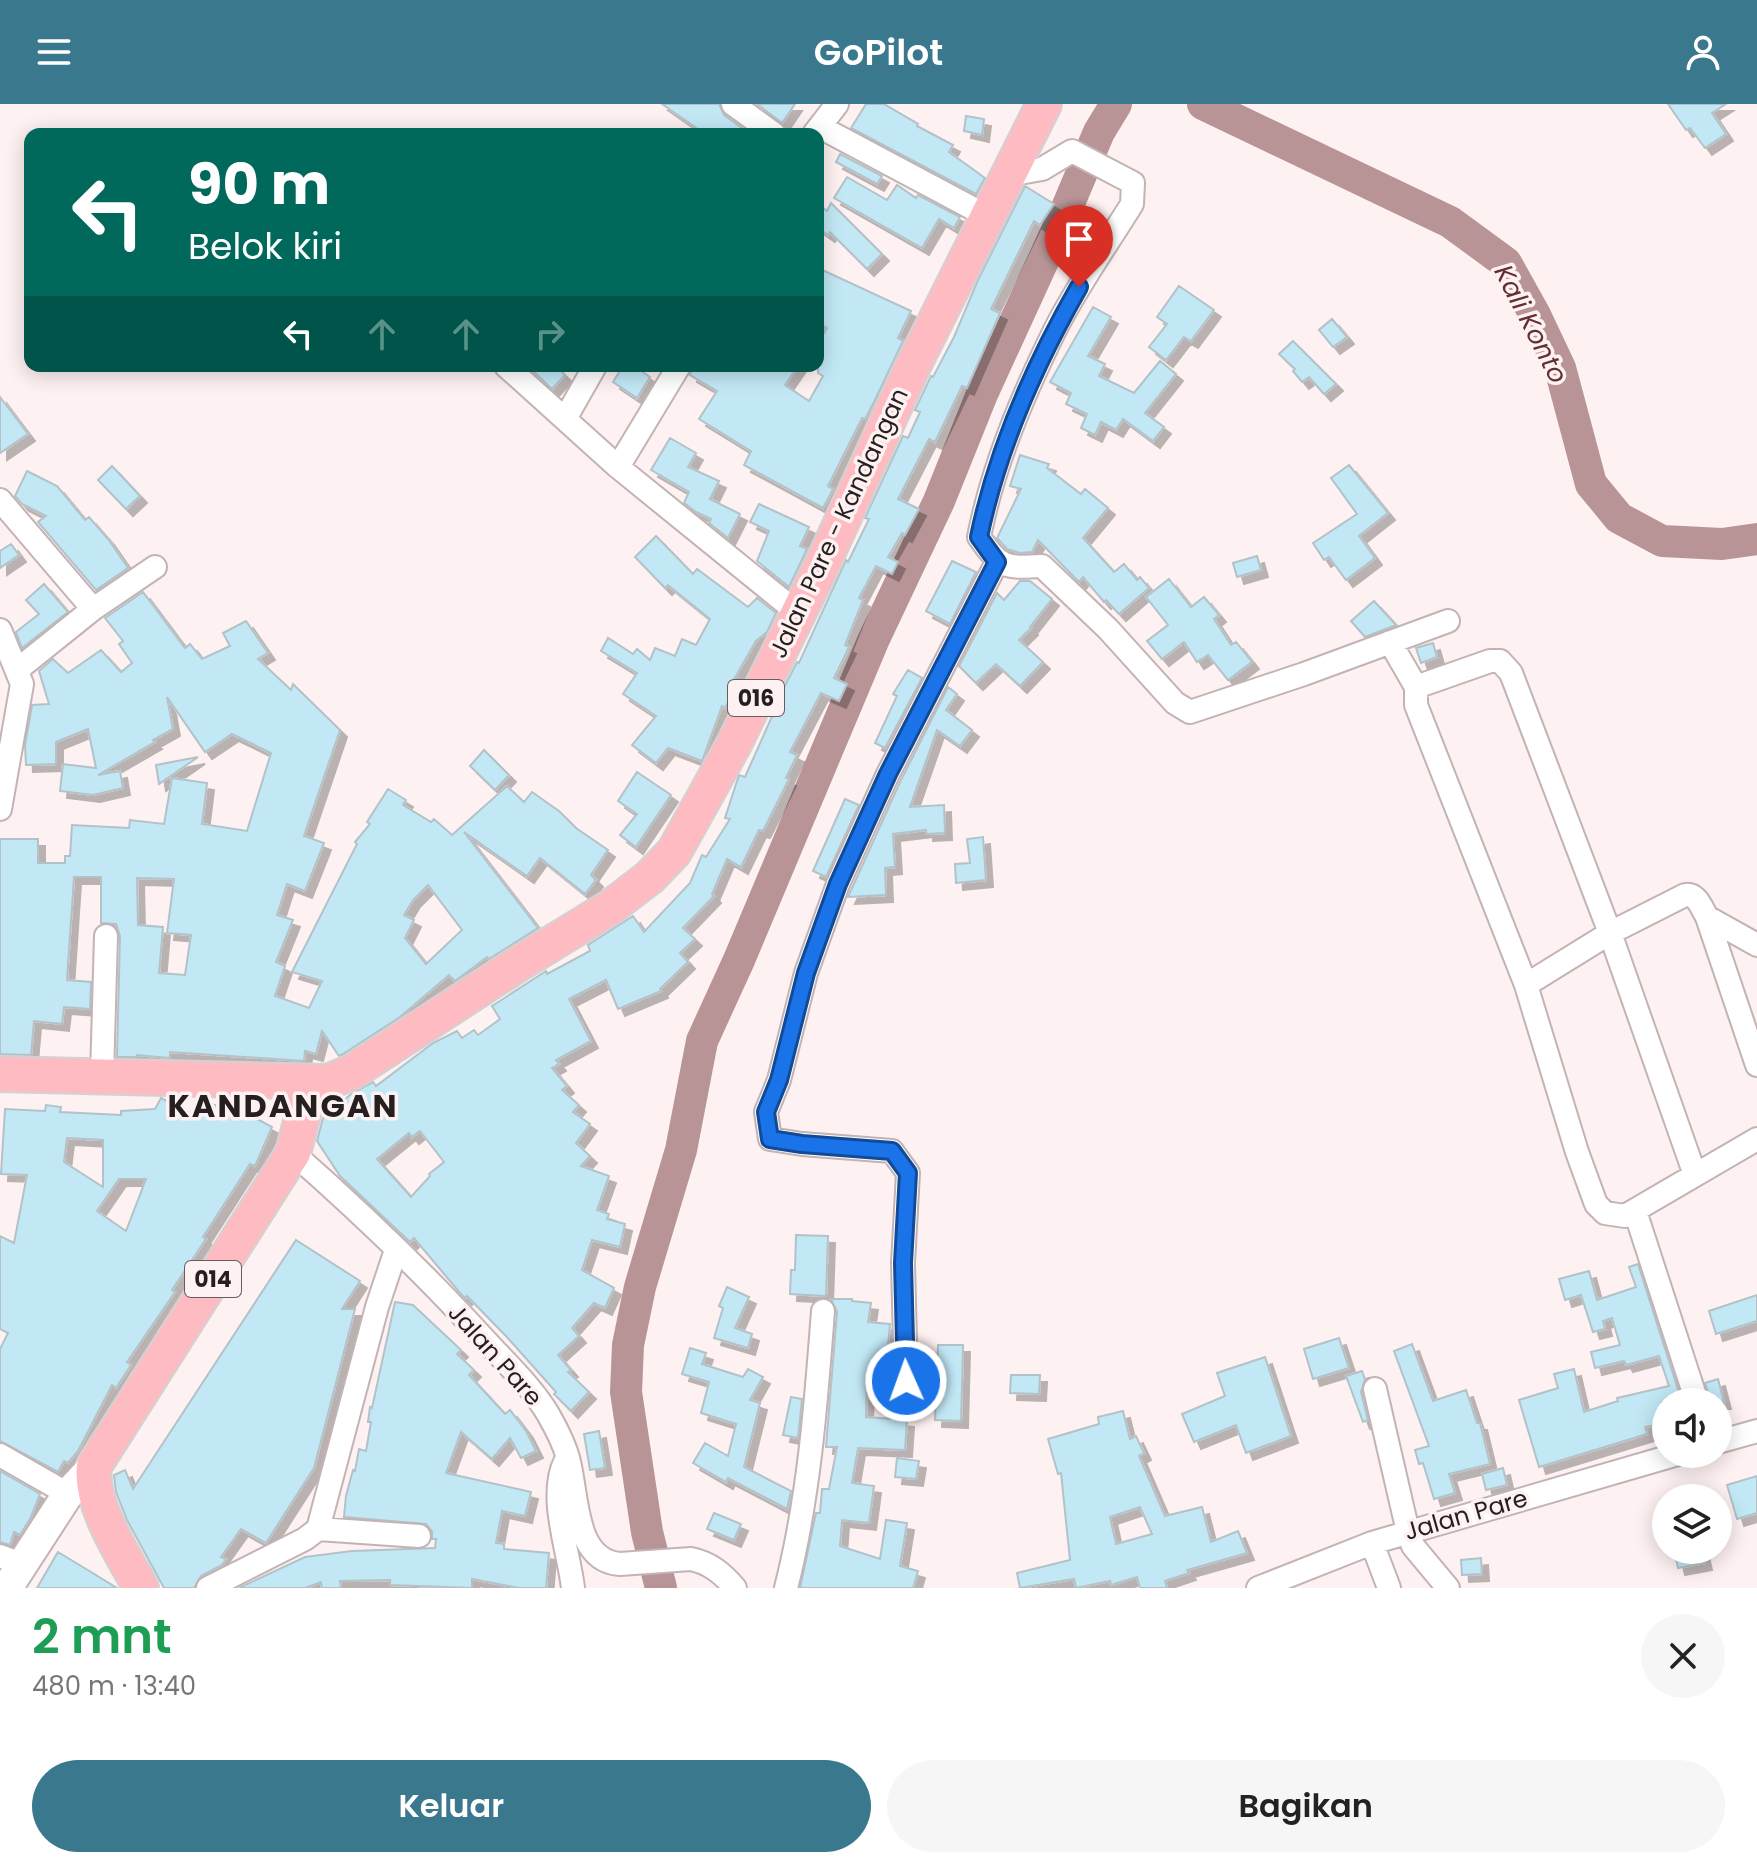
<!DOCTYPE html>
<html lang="id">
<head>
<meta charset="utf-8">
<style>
  :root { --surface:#fff; --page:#f6f6f6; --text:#222; --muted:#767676; --accent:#3a788e }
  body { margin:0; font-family:Poppins,sans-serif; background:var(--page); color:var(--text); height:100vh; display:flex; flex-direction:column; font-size:30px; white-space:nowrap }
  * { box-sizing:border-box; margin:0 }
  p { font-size:26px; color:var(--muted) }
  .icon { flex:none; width:44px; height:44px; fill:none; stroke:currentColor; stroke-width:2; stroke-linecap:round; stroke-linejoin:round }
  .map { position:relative; height:1484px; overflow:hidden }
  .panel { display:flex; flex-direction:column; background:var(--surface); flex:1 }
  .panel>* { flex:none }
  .guide { position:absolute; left:24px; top:24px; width:800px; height:244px; border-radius:16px; box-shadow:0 4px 20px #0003; background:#00695c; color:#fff; overflow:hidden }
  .fabs { position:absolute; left:1652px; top:1284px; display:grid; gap:16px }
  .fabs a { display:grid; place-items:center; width:80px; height:80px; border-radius:50%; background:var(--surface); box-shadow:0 4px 20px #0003; font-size:40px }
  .pin { position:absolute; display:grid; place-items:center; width:68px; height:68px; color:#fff; margin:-82px -34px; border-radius:50% 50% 50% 0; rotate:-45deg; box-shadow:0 0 8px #0007 }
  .pin .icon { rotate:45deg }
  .me { position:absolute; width:88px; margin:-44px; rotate:358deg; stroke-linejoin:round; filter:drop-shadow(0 0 6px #0008) }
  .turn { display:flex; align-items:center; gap:28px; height:168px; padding:0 32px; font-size:36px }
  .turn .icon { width:104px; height:104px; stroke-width:2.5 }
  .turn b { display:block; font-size:56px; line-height:68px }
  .lanes { display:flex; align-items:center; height:76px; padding:0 32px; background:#0003; justify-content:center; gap:40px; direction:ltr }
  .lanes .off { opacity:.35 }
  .round { display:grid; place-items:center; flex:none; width:84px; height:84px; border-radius:42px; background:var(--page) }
  .summary { display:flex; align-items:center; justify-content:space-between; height:136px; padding:0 32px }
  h1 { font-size:48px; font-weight:600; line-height:60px; color:#1e9e55 }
  .primary-button { display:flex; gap:16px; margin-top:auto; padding:16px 32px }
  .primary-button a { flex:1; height:92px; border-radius:48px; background:var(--accent); color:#fff; font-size:32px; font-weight:600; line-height:92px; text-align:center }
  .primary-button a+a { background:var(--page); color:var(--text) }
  header { display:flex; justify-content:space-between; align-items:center; height:104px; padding:0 32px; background:var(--accent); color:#fff; font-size:36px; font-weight:600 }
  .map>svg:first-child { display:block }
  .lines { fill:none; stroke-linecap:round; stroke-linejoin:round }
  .river { stroke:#b89496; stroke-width:32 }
  .building { fill:#c2e8f6; stroke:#b3c2c8; stroke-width:2; fill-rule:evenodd; filter:url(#shadow) }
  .street-casing { stroke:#c3b3b4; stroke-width:26 }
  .secondary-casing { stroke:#c3b3b4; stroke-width:34 }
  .primary-casing { stroke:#d3d2d2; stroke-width:38 }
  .street { stroke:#fff; stroke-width:22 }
  .secondary { stroke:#fff; stroke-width:30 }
  .primary { stroke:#febcc2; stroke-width:34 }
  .route-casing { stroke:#114b97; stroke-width:20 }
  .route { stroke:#1a73e8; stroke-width:14 }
  .labels { text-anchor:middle; stroke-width:7; stroke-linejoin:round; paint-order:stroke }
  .shield { fill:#fef1f1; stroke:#665e5e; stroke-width:2 }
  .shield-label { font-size:22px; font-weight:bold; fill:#251f1f }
  .street-label { font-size:24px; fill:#251f1f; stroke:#fef1f1 }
  .water-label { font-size:26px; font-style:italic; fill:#622f34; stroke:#fef1f1 }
  .district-label { font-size:32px; font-weight:bold; letter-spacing:2px; fill:#251f1f; stroke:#fef1f1 }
</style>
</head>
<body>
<header><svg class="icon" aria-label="menu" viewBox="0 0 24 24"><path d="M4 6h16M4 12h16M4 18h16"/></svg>GoPilot<svg class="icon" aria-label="person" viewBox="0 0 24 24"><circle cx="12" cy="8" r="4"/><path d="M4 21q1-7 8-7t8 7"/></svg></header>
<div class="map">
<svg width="1757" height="1484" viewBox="0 0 1757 1484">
  <defs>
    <filter id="shadow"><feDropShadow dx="7" dy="7" stdDeviation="0" flood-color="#0004"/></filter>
  </defs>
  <rect width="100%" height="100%" fill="#fef1f1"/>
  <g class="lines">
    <!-- river -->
    <path class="river" d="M1203 0 1450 118 1506 159 1535 211 1560 264 1591 380 1619 414 1662 437 1722 440 1757 435
      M661 1484 647 1428 626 1288 628 1241 640 1183 681 1046 702 937 739 856 873 537 939 397 982 290 1064 111 1099 28 1116 0"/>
  </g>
  <!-- building -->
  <path class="building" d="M662 0H719L724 11 745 26 742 30H705Z
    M757 0H795L782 19Z
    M866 0H884L918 20 917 22 953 41 949 48 985 74 976 90 851 24Z
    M1668 0H1726L1712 9 1726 30 1705 44 1690 24 1686 26Z
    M966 12 984 15 982 31 964 27Z
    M840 50 882 72 877 80 836 58Z
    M847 73 887 96 897 81 916 94 918 91 960 113 954 124 939 115 922 144 834 94Z
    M1025 82 1054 100 1040 121 1034 117 991 205 1000 209 967 284 962 282 935 338 929 335 898 395 919 405 905 431 902 429 888 453 898 458 892 470 876 462 859 494 863 496 845 541 849 543 834 574 847 580 839 597 821 589 790 648 797 651 786 674 789 675 763 727 759 726 741 763 727 755 712 790 714 792 683 824 695 835 680 849 688 858 660 885 661 887 618 905 606 876 569 895 591 937 556 956 559 960 552 964 567 982 562 986 579 1001 573 1008 590 1020 576 1039 590 1052 581 1062 609 1072 597 1106 609 1110 607 1115 625 1120 620 1143 592 1136 582 1166 614 1184 605 1204 594 1199 572 1224 579 1232 558 1251 571 1266 568 1268 589 1288 571 1307 554 1290 556 1288 506 1232 467 1192 465 1194 460 1189 414 1134 410 1138 340 1072 317 1037 323 1014 351 990 373 978 376 982 433 939 457 927 462 934 474 926 478 931 500 915 492 902 546 867 547 870 590 847 588 841 633 812 644 828 690 779 702 751 706 753 730 715 725 714 738 674 739 671 745 673 774 608 772 607 797 558 799 559 846 456 848 458 869 415 865 414 903 332 908 334 920 308 915 306 931 272 933 273 954 233 978 176ZM420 1027 444 1058 429 1070 430 1072 411 1093 377 1055 409 1029 412 1033Z
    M831 99 882 150 867 165 830 128 828 131 818 124V100L827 107Z
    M818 164 911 207 898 234 903 237 874 298 865 315 862 314 828 382 833 385 823 404 744 361 751 347 699 315 717 287 690 271 693 262H798L785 281 809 297 823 272 818 269V239L827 224 818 219Z
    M1179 182 1214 206 1191 237 1184 233 1166 256 1149 243 1167 220 1157 213Z
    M1093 203 1111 213 1088 252 1105 260 1099 272 1134 289 1160 257 1176 270 1145 309 1164 323 1153 337 1123 315 1116 326 1101 318 1095 331 1081 324 1087 310 1066 300 1071 289 1050 278Z
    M1332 215 1347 233 1333 243 1319 226Z
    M1293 237 1336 280 1324 290 1309 273 1302 278 1293 267 1295 265 1279 250Z
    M528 262H556L565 271 552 285Z
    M623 262H634L650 273 637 294 613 278Z
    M0 293 28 330 0 349Z
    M670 334 696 349 688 363 719 377 710 395 740 410 728 434 709 419 711 415 696 408 684 399 689 388 651 366Z
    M1020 351 1049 360 1047 364 1081 390 1085 385 1108 404 1083 434 1114 468 1124 460 1137 476 1140 473 1149 484 1119 510 1106 496 1104 498 1083 473 1079 478 1038 436 1032 448 1020 449 1007 445 997 434 1021 385 1010 382Z
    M1349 361 1388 409 1359 432 1375 454 1346 476 1329 453 1324 456 1313 439 1357 410 1331 374Z
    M112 362 140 392 126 405 98 376Z
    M27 367 57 382 85 416 89 413 108 435 128 464 96 486 38 418 46 412 22 400 15 392Z
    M759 400 809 423 800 442 807 445 789 483 757 457 769 427 750 418Z
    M656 432 693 470 697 465 748 503 757 494 776 509 767 528 756 537 728 586 733 589 725 604 722 602 702 657 668 644 656 659 632 641 656 612 623 590 637 569 601 547 608 534 633 550 637 545 650 556 655 544 675 552 682 535 696 541 710 515 668 481 665 484 635 453Z
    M11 440 19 451 0 464V447Z
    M1257 452 1261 466 1237 473 1233 459Z
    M952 457 976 468 950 520 926 507Z
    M1169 475 1191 503 1204 493 1219 511 1214 515 1231 541 1236 538 1252 558 1228 576 1208 551 1197 558 1184 538 1162 555 1147 537 1168 521 1146 493Z
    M1020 477H1030L1052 495 1030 523 1031 524 1019 536 1043 558 1020 582 996 560 976 579 959 562 997 489 1004 496Z
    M44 480 68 508 22 544 16 528 39 510 26 496Z
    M143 488 185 544 190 540 202 555 230 542 223 529 246 517 268 549 258 555 291 586 293 580 340 626 304 732 324 739 305 787 287 780 277 811 293 816 276 858 285 862 275 892 309 904 322 877 292 868 357 740 355 738 370 720 367 718 388 685 406 696 403 701 431 718 434 715 452 731 507 682 524 698 532 688 559 707 576 724 608 746 591 771 596 776 585 790 540 754 527 772 464 728 538 824 489 855 487 853 455 877 449 871 400 913 343 950 339 952 322 927 316 950 305 947 304 957 170 948V954L137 951V953H117L120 832 116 820 101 819V773H74L67 876 91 878 90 905 64 903 62 920 34 917 31 951 0 950V735H38V759H65V752H70L72 721 129 724 130 716 164 720 172 674 207 679 202 720 247 727 271 649 232 630 205 648 167 593 173 625 153 636 155 638 98 671 120 667 123 684 93 691 60 687 63 660 96 664 88 625 56 638V660L26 661 25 641 32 601 49 600 39 567 53 555 68 569 101 546 121 568 132 559 119 540 123 537 105 514ZM137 774 174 775 167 829 191 831 185 871 159 869 163 823 138 821ZM428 781 462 826 426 860 405 834 414 816 404 811 413 796Z
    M1374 497 1396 521 1365 533 1351 517Z
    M1433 539 1437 553 1421 559 1416 544Z
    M908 566 922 574 885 644 875 639 897 592 893 590Z
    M948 583 957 590 946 606 972 626 960 642 937 626 910 703 944 701 945 729 926 730V726L893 730 895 763 885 764 886 791 848 793 901 676Z
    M484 646 509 671 495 686 470 662Z
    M198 653 159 680 156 661Z
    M637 668 671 691 636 743 620 731 637 710 618 697Z
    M845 695 859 701 826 773 813 767Z
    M983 733 986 776 956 779 955 760 970 759 967 735Z
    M161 994 192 1010 196 996 248 1010 272 1023 255 1062 250 1060 203 1133 206 1135 172 1186 175 1188 127 1258 131 1261 116 1284 112 1281 78 1347 68 1359 64 1357 58 1368 0 1337V1245L8 1229 0 1225V1132L14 1139 27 1071 1 1070 5 1005 45 1007 46 1001 61 1003 60 1008 121 1011V1007L155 1005ZM67 1034 103 1036V1083L64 1058ZM119 1075H146L126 1127 97 1107Z
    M796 1131 828 1132 826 1192 790 1190 791 1166H795Z
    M296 1136 360 1177 342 1205H355L314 1364 266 1439 241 1425 221 1453 226 1455 222 1461 201 1472 194 1484H164L127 1416 116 1388 114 1371 125 1366 133 1385Z
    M1638 1160 1682 1298H1662L1666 1319 1645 1323 1647 1330 1539 1363 1519 1296 1558 1284 1554 1270 1574 1265 1584 1308 1618 1297 1617 1294 1669 1282 1659 1252 1626 1261 1624 1257 1595 1264 1591 1248 1620 1241 1612 1214 1603 1217 1605 1225 1593 1228 1581 1191 1565 1196 1559 1175 1589 1167 1597 1196 1636 1183 1629 1163Z
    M727 1183 749 1193 735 1224 752 1230 748 1244 714 1234 723 1204 719 1202Z
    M1757 1191V1217L1716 1230 1709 1207Z
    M831 1195H852V1197L871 1199 868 1218 890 1220 885 1275 867 1274 866 1313 907 1316 905 1346 858 1344 852 1379 874 1382 869 1419 842 1416 840 1442 880 1455 886 1416 907 1419 900 1462 918 1467 913 1484H800L816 1409H820L822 1385H829L837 1343H826L837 1208Z
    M395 1198 413 1201 461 1246 457 1250 474 1266 469 1271 505 1310 510 1306 526 1327 536 1347 521 1354 510 1334 492 1355 461 1328 446 1369 531 1388 525 1412 502 1407 496 1439 504 1440V1445L549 1449 546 1484H519L472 1475V1484L390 1481V1476L340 1477 341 1484H322L321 1478 305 1484H239L305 1453 352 1447 435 1444 436 1435H432V1427L426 1420 344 1413 346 1392 353 1366 355 1367 359 1345 366 1347 371 1318H368L370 1303 372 1304Z
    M1339 1234 1349 1264 1313 1275 1304 1245Z
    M1412 1240 1433 1297 1466 1286 1477 1319H1480L1490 1360 1449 1370 1455 1389 1434 1395 1423 1359 1419 1360 1415 1346 1429 1342 1394 1247Z
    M938 1241H963L961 1317 935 1316Z
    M690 1244 706 1249 702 1260 743 1273 748 1265 763 1273 750 1296 760 1299 744 1363 791 1387 787 1405 728 1374 726 1378 693 1359 705 1339 728 1352 736 1320 701 1309 709 1278 682 1270Z
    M1265 1253 1291 1332 1246 1349 1236 1321 1194 1338 1182 1310 1225 1292 1217 1269Z
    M1362 1267 1365 1275 1361 1288 1368 1316 1363 1318 1346 1272Z
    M1011 1271H1040L1039 1290 1010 1289Z
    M1718 1275 1724 1298H1711L1705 1279Z
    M791 1293 802 1295 798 1334 783 1331Z
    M1123 1307 1130 1335 1136 1332 1144 1349 1139 1352 1165 1412 1202 1403 1211 1438 1238 1427 1247 1449 1187 1466 1189 1469 1165 1477 1167 1484H1140L1137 1473 1111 1481 1110 1477 1076 1484 1074 1475 1020 1484 1017 1469 1070 1456 1061 1369 1058 1370 1048 1335 1099 1320 1098 1313ZM1140 1403 1152 1430 1116 1440 1110 1413Z
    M599 1327 605 1364 590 1366 584 1330Z
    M897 1354 919 1357 916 1375 895 1373Z
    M1503 1364 1507 1381 1486 1386 1482 1370Z
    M0 1367 40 1390 30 1415 20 1431 14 1428 10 1441 0 1438Z
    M1757 1372V1409L1737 1415 1727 1381Z
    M714 1409 741 1420 734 1436 707 1425Z
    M1674 1446H1702L1705 1459 1678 1464Z
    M58 1448 91 1468 117 1484H37Z
    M1481 1454 1482 1470 1462 1471 1461 1456Z"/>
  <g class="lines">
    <defs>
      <path id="street" d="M733 0 774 30
        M820 23 987 112
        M814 30 837 0
        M1008 71 1042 65 1072 47 1133 79 1132 100C1106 142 1077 182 1055 226 1023 291 993 361 979 433 1001 464 1004 464 1042 462L1108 525 1175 599 1190 608 1304 570 1448 517
        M506 262 618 363 798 509
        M565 315 595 262
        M618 363 679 262
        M0 396 93 505
        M0 526 22 580 0 705
        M1390 538 1416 583V601L1526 881 1577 1048 1596 1100 1605 1109 1625 1112 1757 1035
        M17 566 93 505 155 463
        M1416 583 1490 557H1500L1511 569 1610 829 1695 1071
        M1707 813 1757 841
        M1526 881 1610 829 1685 791C1697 789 1701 803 1707 813L1757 961
        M102 972 106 832
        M293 1049C360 1108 425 1170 485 1236 506 1259 532 1283 548 1310 556 1324 564 1339 568 1354 578 1388 573 1457 620 1460L691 1455C710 1459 722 1469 735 1484
        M1635 1107 1697 1298
        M906 1277 903 1159 908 1069 892 1047 802 1040 770 1035 766 1008 779 976 806 869 838 780 888 670 997 458
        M1375 1285 1408 1428 1413 1442 1448 1484
        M1718 1338 1757 1327
        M0 1351 68 1390
        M565 1358C548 1392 569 1448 573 1484
        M318 1425 419 1432
        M1372 1439 1389 1484
        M0 1452 23 1461
        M208 1484 305 1435 318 1425 377 1203 396 1146
        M786 1484C809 1394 816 1300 823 1207
        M1258 1484 1372 1439 1678 1350"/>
      <path id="secondary" d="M7 1484 68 1390 94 1362"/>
      <path id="primary" d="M0 970 328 978 352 968 518 860 611 803 650 773 674 748 734 640 821 463 913 262 1044 0
        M141 1484C123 1451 89 1400 94 1362L293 1049 311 979"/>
    </defs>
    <!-- street casing -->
    <use href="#street" class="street-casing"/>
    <!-- secondary casing -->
    <use href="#secondary" class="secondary-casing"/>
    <!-- primary casing -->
    <use href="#primary" class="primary-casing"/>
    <!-- street -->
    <use href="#street" class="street"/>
    <!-- secondary -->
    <use href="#secondary" class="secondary"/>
    <!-- primary -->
    <use href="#primary" class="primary"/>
  </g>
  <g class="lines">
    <defs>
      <path id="route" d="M906 1277 903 1159 908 1069 892 1047 802 1040 770 1035 766 1008 779 976 806 869 838 780 888 670 997 458 979 433C997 346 1035 260 1079 183"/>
    </defs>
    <!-- route casing -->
    <use href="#route" class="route-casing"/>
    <!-- route -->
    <use href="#route" class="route"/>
  </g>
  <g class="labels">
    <!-- shield labels -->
    <g class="shield">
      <rect x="728" y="576" width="56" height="36" rx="6"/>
      <rect x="185" y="1157" width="56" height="36" rx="6"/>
    </g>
    <g class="shield-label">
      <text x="756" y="602">016</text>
      <text x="213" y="1183">014</text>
    </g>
    <!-- street labels -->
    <g class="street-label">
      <text transform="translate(839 419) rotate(-65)" y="8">Jalan Pare - Kandangan</text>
      <text transform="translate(495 1251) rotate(48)" y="8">Jalan Pare</text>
      <text transform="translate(1466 1411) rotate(-16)" y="8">Jalan Pare</text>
    </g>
    <!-- water labels -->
    <g class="water-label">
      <text transform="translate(1531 220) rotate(63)" y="9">Kali Konto</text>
    </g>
    <!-- district labels -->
    <g class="district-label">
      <text x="283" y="1013">KANDANGAN</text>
    </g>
  </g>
</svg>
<div class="fabs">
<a><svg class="icon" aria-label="sound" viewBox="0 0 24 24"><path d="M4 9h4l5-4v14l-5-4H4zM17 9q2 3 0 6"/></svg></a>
<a><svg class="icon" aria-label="layers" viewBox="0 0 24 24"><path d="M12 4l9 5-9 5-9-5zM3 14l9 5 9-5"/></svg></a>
</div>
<div class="pin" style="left:1079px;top:183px;background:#d93025"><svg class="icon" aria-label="arrive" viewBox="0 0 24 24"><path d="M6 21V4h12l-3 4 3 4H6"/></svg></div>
<svg class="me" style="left:906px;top:1277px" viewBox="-20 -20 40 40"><circle r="17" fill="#1a73e8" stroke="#fff" stroke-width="3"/><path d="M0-11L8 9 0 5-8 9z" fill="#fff"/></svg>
<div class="guide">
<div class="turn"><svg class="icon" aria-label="left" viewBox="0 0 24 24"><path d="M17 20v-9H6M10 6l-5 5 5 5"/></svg><div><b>90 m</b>Belok kiri</div></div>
<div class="lanes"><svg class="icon" aria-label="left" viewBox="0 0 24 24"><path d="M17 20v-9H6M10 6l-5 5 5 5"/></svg><svg class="icon off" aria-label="ahead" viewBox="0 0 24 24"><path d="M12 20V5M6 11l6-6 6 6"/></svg><svg class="icon off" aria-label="ahead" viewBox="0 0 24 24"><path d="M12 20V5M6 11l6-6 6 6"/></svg><svg class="icon off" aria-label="right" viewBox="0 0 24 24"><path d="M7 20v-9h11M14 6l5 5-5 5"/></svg></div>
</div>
</div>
<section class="panel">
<div class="summary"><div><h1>2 mnt</h1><p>480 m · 13:40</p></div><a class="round"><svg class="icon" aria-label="close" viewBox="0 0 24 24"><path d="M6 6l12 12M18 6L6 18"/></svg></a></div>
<div class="primary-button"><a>Keluar</a><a>Bagikan</a></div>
</section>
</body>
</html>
